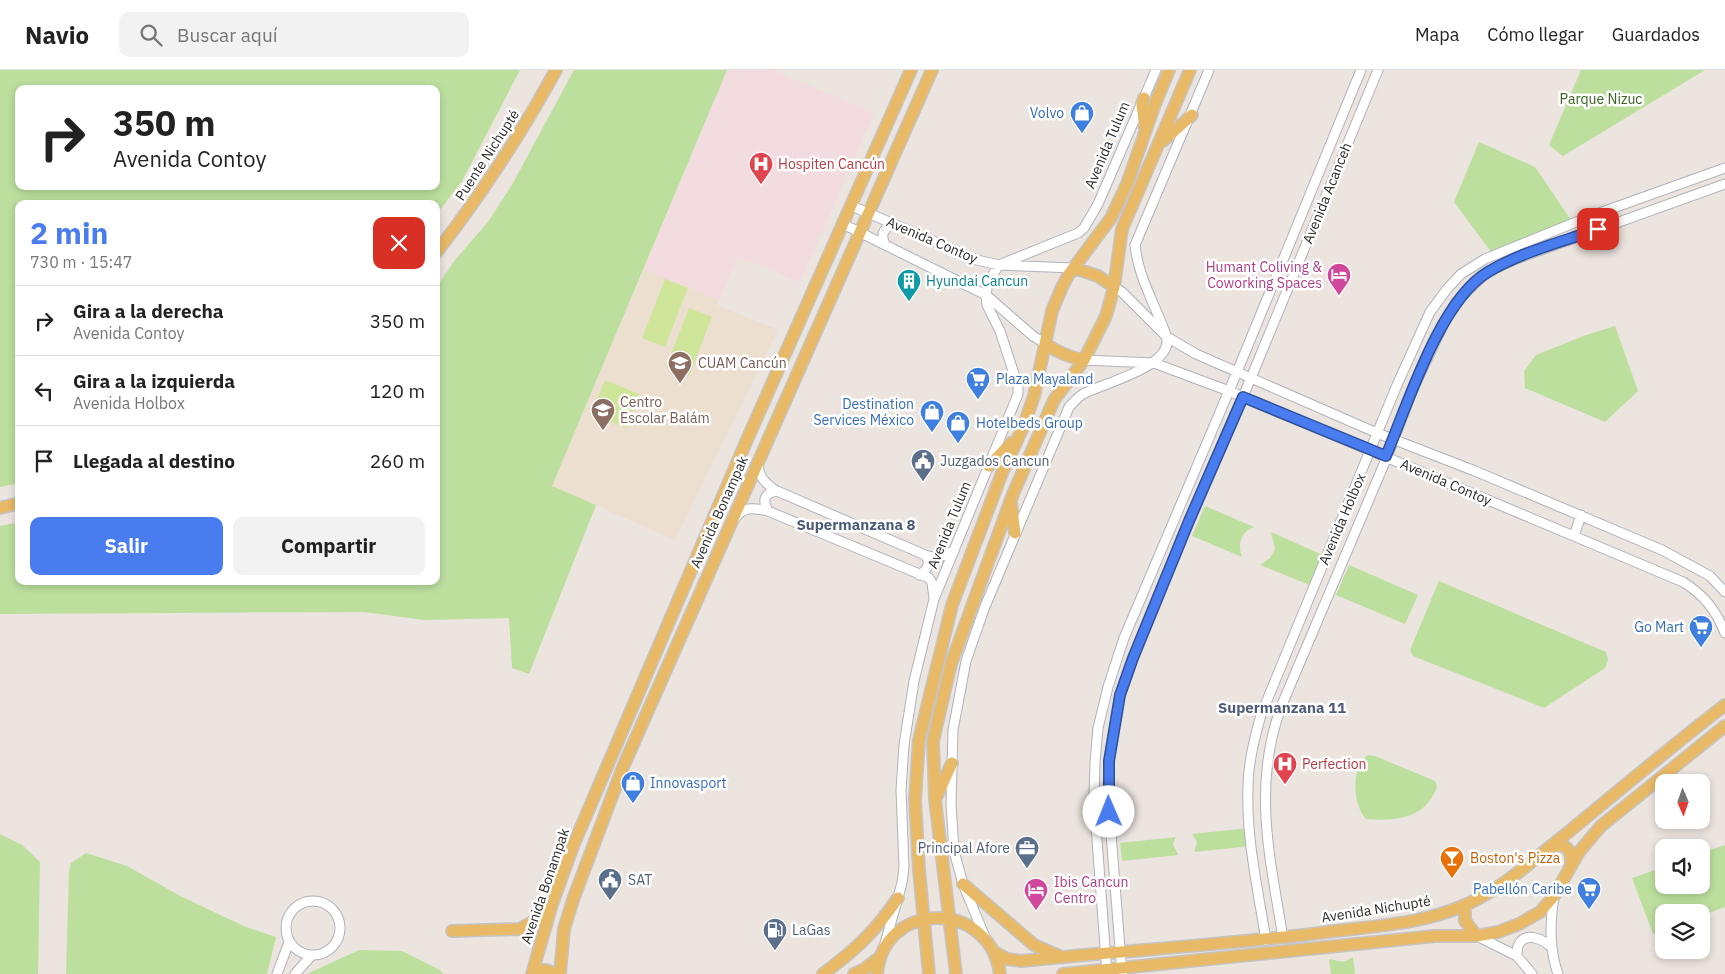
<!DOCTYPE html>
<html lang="es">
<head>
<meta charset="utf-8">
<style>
  :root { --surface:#fff; --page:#f2f2f2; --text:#222; --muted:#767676; --line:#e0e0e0; --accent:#487cef }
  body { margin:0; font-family:"IBM Plex Sans",sans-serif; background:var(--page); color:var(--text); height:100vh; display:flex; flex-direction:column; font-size:19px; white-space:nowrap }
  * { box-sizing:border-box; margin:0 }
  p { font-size:16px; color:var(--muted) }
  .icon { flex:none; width:28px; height:28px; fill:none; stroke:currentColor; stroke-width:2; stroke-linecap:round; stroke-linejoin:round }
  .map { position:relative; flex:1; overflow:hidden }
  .drawer { position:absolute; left:15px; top:130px; width:425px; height:385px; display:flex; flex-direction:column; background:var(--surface); border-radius:10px; box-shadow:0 2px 8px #0003 }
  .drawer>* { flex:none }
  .banner { position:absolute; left:15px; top:15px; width:425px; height:105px; border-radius:10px; box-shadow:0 2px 8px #0003; background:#fff; color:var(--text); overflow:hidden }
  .needle { width:32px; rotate:178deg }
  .controls { position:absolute; left:1655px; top:704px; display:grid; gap:10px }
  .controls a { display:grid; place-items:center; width:55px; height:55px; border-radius:10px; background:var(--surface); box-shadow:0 2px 8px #0003; font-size:25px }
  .pin { position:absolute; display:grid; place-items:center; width:42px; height:42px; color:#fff; margin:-21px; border-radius:10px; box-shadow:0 2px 8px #0006 }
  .me { position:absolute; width:55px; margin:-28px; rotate:359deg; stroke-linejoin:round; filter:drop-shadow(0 0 4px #0008) }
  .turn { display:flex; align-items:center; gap:18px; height:105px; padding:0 15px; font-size:22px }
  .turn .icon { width:65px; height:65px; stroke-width:2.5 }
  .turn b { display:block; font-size:35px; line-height:42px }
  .round { display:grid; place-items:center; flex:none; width:52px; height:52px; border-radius:10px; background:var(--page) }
  .overview { display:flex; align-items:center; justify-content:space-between; height:85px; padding:0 15px }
  h1 { font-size:30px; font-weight:700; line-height:38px; color:var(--accent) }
  .action { display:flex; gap:10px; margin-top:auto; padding:10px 15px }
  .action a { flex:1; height:58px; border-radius:10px; background:var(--accent); color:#fff; font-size:20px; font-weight:700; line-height:58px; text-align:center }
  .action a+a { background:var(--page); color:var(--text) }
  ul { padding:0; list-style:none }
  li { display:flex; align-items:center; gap:15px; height:70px; padding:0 15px; border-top:1px solid var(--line) }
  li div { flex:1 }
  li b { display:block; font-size:19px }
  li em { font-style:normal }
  header { display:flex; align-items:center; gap:30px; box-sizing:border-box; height:70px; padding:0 25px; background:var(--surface); border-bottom:1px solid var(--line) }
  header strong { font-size:24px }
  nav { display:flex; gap:28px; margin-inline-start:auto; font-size:18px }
  .search { width:350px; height:45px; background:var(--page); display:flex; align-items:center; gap:12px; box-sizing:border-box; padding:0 18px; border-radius:10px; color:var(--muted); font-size:19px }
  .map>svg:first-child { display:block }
  .education { fill:#ecdfcf }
  .medical { fill:#f2dce0 }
  .green { fill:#bcdf9e; fill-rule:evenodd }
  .pitch { fill:#cfe69a }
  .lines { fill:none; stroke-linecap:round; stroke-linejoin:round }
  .tertiary-casing { stroke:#aeb2bb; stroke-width:11 }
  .primary-casing { stroke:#c4c4c4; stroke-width:14 }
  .tertiary { stroke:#fff; stroke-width:9 }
  .primary { stroke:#e8ba67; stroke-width:11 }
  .route-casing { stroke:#2f519b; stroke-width:12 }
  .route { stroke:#487cef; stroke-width:9 }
  .labels { text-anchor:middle; stroke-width:5; stroke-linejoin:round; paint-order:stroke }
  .park-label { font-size:14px; fill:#36641f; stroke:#fff }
  .shop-label { font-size:14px; fill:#366cbe; stroke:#fff; text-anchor:end }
  .street-label { font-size:14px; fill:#2b2b2b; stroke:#fff }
  .health-label { font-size:14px; fill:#be3a42; stroke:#fff; text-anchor:start }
  .hotel-label { font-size:14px; fill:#b23c85; stroke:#fff; text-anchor:end }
  .culture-label { font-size:14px; fill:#0d838f; stroke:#fff; text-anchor:start }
  .education-label { font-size:14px; fill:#785e54; stroke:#fff; text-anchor:start }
  .service-label { font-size:14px; fill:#4e5e75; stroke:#fff; text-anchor:start }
  .food-label { font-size:14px; fill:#c56008; stroke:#fff; text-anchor:start }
  .neighbourhood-label { font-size:15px; font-weight:bold; fill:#4e5b79; stroke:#fff }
</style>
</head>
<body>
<header>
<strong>Navio</strong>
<div class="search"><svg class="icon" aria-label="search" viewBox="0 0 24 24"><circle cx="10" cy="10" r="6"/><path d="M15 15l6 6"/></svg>Buscar aquí</div>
<nav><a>Mapa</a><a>Cómo llegar</a><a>Guardados</a></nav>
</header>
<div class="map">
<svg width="1725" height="904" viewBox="0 0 1725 904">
  <rect width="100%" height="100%" fill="#ece4de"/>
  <!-- education -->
  <path class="education" d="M644 199 719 230 717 235 778 260 675 470 552 416Z"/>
  <!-- medical -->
  <path class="medical" d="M727 0H773L874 43 800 212 738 187 719 230 644 199Z"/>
  <!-- green -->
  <path class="green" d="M0 0H520L462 111 436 145V134H19V413L0 417ZM19 19H436V116H19Z
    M574 0H727L552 416 596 435 529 604 512 598 509 548 424 550 364 542 0 544V456L19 452V511H436V218L455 190 488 152 513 113Z
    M1581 0H1705L1563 86 1549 75Z
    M1479 72 1535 97 1571 150 1492 183 1454 132Z
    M1615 256 1638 321 1605 352 1525 318 1524 301 1536 285 1586 265Z
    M1205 436 1254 457C1241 462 1237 474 1242 487L1192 466Z
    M1271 462 1325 486 1312 516 1260 495 1270 488 1275 479Z
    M1349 495 1418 525 1405 554 1336 525Z
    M1439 511 1606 582 1608 590 1605 598 1544 638 1413 586 1410 580Z
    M1368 685 1375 686 1435 711 1437 717C1425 749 1397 751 1366 749 1352 734 1351 697 1368 685Z
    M1249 758 1251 776 1194 782 1197 772 1192 764Z
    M0 764 22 775 40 792 38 904H0Z
    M1176 767 1173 774 1178 785 1122 791 1120 773Z
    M1725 775V837L1701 846V842H1664V860L1653 864 1632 808 1664 797V815H1701V783Z
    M86 783 127 796 182 827 246 857 276 867 267 904H66L69 802 71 793Z
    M359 880 402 881 440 900 443 904H307Z
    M1353 887 1355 904H1331L1329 889 1344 892Z"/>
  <!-- pitch -->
  <path class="pitch" d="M665 209 688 218 665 277 642 268Z
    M689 238 712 247 689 306 666 297Z
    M605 310 639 324 626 358 591 344Z"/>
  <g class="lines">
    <defs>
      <path id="tertiary" d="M852 136 977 190 999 195 1074 198
        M843 154 986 225 1033 266 1046 274
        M885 174C880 165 884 159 891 154
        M1114 217 1122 222 1167 267 1196 284 1377 363 1475 401 1662 480 1710 506 1725 522
        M1084 290 1154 293 1229 321 1683 512C1704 525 1716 540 1725 563
        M759 391C756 405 767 415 777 421L925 485 937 488 954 481
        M768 441C762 430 764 423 777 421
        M736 447C744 436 755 438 768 441L929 508 932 513 934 528
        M1574 466 1581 445
        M919 505C927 500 932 494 925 485
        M1554 826C1550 853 1549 878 1558 904
        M286 858a27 27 0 1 1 54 0a27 27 0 1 1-54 0Z
        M1477 866 1517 886 1532 904
        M985 867 963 814 954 781 951 734 953 660 966 591 984 539 1069 337C1073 333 1078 327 1083 324 1103 313 1177 296 1166 265 1155 234 1138 207 1135 175L1209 0
        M1283 868C1270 787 1252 717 1281 637L1387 387 1413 319 1446 249 1456 232 1487 202 1516 189 1725 114
        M1266 870C1258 820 1246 768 1248 717 1248 693 1254 669 1261 645L1397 315 1430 242 1447 219 1461 204 1485 189 1591 146 1725 98
        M884 877 902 813 904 797 901 720 904 675 914 611 925 566 934 529 1018 324V316L1000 261 987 235 986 225 988 212 999 195 1078 163 1084 158 1098 134 1156 0
        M1517 886C1517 883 1517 877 1519 874 1526 861 1544 870 1551 877
        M277 904 289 872
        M295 904 312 885
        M1107 904 1094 729 1095 692 1098 658 1108 617 1124 568 1237 302 1361 0
        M1122 904 1108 725 1109 691 1120 625 1133 588 1189 451 1251 308 1378 0"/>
      <path id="primary" d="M1144 28 1142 34 1145 58
        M1163 71 1192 45
        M436 183C481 125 521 64 556 0
        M1074 198 1098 206 1114 217
        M1046 274C1058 283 1069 287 1084 290
        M989 396 1011 373
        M1011 433 1015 463
        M0 438 19 433
        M936 728 952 693
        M1551 777C1566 772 1572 780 1571 794
        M963 814 1034 875 1059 886
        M1465 835V851L1477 866
        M452 861 520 859 539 848 549 837
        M994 882 1007 889 1021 891C1125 880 1231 875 1335 861 1379 856 1425 853 1465 835 1500 820 1531 792 1561 768 1615 724 1669 678 1725 635
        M534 901 546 900 555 904
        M532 904 552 834 573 776 746 372 911 0
        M560 904 564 859 574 827 623 697 932 0
        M823 904C855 880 875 862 898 828
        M854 904 863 900 880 887
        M877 904C883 830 990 829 1000 904
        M929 904 919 800 915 730 919 670 952 535 1002 403 1024 355 1034 326 1052 241 1062 217 1069 204 1111 148 1127 114 1155 34 1169 0
        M956 904 935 729 933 671 951 594 1013 424 1054 330 1084 290 1106 246 1114 217 1122 159 1190 0
        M1063 904 1435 866H1477L1498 862 1519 854 1540 842 1554 826 1579 782 1601 756 1725 656"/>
    </defs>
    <!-- tertiary casing -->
    <use href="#tertiary" class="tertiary-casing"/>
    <!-- primary casing -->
    <use href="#primary" class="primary-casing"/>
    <!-- tertiary -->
    <use href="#tertiary" class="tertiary"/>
    <!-- primary -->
    <use href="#primary" class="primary"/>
  </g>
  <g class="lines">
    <defs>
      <path id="route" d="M1109 742V691L1120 625 1133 588 1189 451 1243 327 1386 386C1407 336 1440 230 1488 202 1521 182 1562 172 1598 159"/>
    </defs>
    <!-- route casing -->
    <use href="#route" class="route-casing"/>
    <!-- route -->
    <use href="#route" class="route"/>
  </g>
  <!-- icons -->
  <defs>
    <symbol id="shop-pin" viewBox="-11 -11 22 30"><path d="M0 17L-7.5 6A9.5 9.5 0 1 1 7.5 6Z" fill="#3f7fe0" stroke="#fff"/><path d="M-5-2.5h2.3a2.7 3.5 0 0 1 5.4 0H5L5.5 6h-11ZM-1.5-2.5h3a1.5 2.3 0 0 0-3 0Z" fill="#fff"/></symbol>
    <symbol id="hospital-pin" viewBox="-11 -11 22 30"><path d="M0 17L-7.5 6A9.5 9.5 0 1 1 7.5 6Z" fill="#e0444e" stroke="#fff"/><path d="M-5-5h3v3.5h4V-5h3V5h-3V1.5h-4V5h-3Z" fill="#fff"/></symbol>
    <symbol id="hotel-pin" viewBox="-11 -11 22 30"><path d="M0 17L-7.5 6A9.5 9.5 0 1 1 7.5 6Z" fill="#d1479c" stroke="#fff"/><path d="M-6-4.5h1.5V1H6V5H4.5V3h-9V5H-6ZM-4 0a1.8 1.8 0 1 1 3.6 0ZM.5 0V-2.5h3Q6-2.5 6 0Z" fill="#fff"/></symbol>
    <symbol id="building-pin" viewBox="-11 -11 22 30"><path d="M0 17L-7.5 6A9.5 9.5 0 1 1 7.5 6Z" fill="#0f9aa8" stroke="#fff"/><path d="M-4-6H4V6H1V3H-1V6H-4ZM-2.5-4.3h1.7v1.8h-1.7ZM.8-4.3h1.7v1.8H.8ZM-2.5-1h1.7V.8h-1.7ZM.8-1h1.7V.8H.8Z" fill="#fff"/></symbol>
    <symbol id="school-pin" viewBox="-11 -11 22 30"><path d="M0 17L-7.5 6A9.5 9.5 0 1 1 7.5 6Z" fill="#8d6e63" stroke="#fff"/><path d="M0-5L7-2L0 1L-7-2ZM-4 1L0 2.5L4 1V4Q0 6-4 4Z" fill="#fff"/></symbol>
    <symbol id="supermarket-pin" viewBox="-11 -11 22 30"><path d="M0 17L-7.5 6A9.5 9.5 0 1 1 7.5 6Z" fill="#3f7fe0" stroke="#fff"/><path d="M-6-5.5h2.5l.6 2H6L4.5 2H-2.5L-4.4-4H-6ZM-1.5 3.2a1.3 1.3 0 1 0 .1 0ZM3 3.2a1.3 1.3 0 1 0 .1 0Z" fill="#fff"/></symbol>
    <symbol id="civic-pin" viewBox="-11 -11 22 30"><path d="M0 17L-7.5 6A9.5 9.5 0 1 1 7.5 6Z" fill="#5c6f8a" stroke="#fff"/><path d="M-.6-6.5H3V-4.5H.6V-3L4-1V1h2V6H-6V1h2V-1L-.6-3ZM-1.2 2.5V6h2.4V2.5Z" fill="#fff"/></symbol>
    <symbol id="office-pin" viewBox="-11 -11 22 30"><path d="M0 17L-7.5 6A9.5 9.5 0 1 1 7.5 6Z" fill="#5c6f8a" stroke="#fff"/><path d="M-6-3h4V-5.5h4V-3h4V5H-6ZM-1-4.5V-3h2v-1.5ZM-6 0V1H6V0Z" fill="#fff"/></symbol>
    <symbol id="bar-pin" viewBox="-11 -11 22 30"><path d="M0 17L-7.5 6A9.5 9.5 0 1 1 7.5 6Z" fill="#e8710a" stroke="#fff"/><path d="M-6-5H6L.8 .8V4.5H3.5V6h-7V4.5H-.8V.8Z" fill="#fff"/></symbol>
    <symbol id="fuel-pin" viewBox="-11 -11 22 30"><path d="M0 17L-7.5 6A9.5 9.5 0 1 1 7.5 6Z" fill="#5c6f8a" stroke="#fff"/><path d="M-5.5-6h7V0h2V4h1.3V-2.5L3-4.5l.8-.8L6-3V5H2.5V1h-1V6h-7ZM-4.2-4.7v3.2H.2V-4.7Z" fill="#fff"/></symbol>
  </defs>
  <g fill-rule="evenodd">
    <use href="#shop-pin" x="1068" y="29" width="28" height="38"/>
    <use href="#hospital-pin" x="747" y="80" width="28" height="38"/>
    <use href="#hotel-pin" x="1325" y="191" width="28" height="38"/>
    <use href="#building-pin" x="895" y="197" width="28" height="38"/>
    <use href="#school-pin" x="666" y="279" width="28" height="38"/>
    <use href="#supermarket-pin" x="964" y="295" width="28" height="38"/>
    <use href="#school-pin" x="589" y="326" width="28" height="38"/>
    <use href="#shop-pin" x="918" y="328" width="28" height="38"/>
    <use href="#shop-pin" x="944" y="339" width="28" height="38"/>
    <use href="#civic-pin" x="909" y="377" width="28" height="38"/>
    <use href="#supermarket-pin" x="1687" y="543" width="28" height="38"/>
    <use href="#hospital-pin" x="1271" y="680" width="28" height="38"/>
    <use href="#shop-pin" x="619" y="699" width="28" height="38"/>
    <use href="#office-pin" x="1013" y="764" width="28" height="38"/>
    <use href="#bar-pin" x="1438" y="774" width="28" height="38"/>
    <use href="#civic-pin" x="596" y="796" width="28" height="38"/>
    <use href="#supermarket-pin" x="1575" y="805" width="28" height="38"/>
    <use href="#hotel-pin" x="1022" y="806" width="28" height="38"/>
    <use href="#fuel-pin" x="761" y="846" width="28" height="38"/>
  </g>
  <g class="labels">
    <!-- park labels -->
    <g class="park-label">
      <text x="1601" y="34">Parque Nizuc</text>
    </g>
    <!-- shop labels -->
    <g class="shop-label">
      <text x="1064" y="48">Volvo</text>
      <text x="996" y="314" text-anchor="start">Plaza Mayaland</text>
      <text x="914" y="339">Destination<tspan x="914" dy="16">Services México</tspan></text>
      <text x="976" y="358" text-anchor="start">Hotelbeds Group</text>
      <text x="1684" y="562">Go Mart</text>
      <text x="650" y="718" text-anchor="start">Innovasport</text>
      <text x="1572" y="824">Pabellón Caribe</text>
    </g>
    <!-- street labels -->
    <g class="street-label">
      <text transform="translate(1107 75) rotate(-67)" y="5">Avenida Tulum</text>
      <text transform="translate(487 85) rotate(-57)" y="5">Puente Nichupté</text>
      <text transform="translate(1327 123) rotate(-68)" y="5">Avenida Acanceh</text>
      <text transform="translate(932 170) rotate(23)" y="5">Avenida Contoy</text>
      <text transform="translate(1446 412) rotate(23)" y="5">Avenida Contoy</text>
      <text transform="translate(719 442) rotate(-66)" y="5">Avenida Bonampak</text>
      <text transform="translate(1342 449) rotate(-67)" y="5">Avenida Holbox</text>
      <text transform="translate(949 455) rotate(-68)" y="5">Avenida Tulum</text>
      <text transform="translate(545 816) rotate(-71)" y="5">Avenida Bonampak</text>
      <text transform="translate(1376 839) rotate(-9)" y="5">Avenida Nichupté</text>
    </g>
    <!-- health labels -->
    <g class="health-label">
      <text x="778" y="99">Hospiten Cancún</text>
      <text x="1302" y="699">Perfection</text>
    </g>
    <!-- hotel labels -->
    <g class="hotel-label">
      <text x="1322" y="202">Humant Coliving &amp;<tspan x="1322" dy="16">Coworking Spaces</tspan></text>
      <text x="1054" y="817" text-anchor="start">Ibis Cancun<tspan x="1054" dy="16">Centro</tspan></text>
    </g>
    <!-- culture labels -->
    <g class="culture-label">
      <text x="926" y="216">Hyundai Cancun</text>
    </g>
    <!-- education labels -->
    <g class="education-label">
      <text x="698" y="298">CUAM Cancún</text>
      <text x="620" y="337">Centro<tspan x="620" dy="16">Escolar Balám</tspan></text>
    </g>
    <!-- service labels -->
    <g class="service-label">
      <text x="940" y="396">Juzgados Cancun</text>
      <text x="1010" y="783" text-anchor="end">Principal Afore</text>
      <text x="628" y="815">SAT</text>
      <text x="792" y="865">LaGas</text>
    </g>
    <!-- food labels -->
    <g class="food-label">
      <text x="1470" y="793">Boston's Pizza</text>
    </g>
    <!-- neighbourhood labels -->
    <g class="neighbourhood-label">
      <text x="856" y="460">Supermanzana 8</text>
      <text x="1282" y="643">Supermanzana 11</text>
    </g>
  </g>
</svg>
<div class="controls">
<a><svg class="needle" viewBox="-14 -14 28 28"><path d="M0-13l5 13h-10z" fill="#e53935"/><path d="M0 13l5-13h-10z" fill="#767676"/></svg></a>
<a><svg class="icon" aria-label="sound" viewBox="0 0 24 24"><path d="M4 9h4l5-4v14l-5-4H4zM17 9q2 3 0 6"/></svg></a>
<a><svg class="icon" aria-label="layers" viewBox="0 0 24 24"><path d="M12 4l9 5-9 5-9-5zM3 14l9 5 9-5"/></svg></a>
</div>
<div class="pin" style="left:1598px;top:159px;background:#d93025"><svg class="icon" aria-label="arrive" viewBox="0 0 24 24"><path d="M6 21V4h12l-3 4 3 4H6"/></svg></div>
<svg class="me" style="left:1109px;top:742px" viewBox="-20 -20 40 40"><circle r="19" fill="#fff"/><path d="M0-13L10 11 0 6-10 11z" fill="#487cef"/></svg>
<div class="banner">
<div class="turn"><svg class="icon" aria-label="right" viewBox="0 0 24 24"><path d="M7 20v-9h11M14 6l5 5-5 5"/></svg><div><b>350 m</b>Avenida Contoy</div></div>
</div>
<section class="drawer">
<div class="overview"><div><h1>2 min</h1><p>730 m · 15:47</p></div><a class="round" style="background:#d93025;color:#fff"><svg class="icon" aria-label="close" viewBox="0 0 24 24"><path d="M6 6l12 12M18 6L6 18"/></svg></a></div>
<ul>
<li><svg class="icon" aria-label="right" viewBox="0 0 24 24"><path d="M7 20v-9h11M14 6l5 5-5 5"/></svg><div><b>Gira a la derecha</b><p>Avenida Contoy</p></div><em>350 m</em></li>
<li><svg class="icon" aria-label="left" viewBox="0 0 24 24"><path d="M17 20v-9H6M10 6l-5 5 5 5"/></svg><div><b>Gira a la izquierda</b><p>Avenida Holbox</p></div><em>120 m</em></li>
<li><svg class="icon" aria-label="arrive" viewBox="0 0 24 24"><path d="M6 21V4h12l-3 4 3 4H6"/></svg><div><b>Llegada al destino</b></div><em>260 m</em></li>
</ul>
<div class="action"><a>Salir</a><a>Compartir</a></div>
</section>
</div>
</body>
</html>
